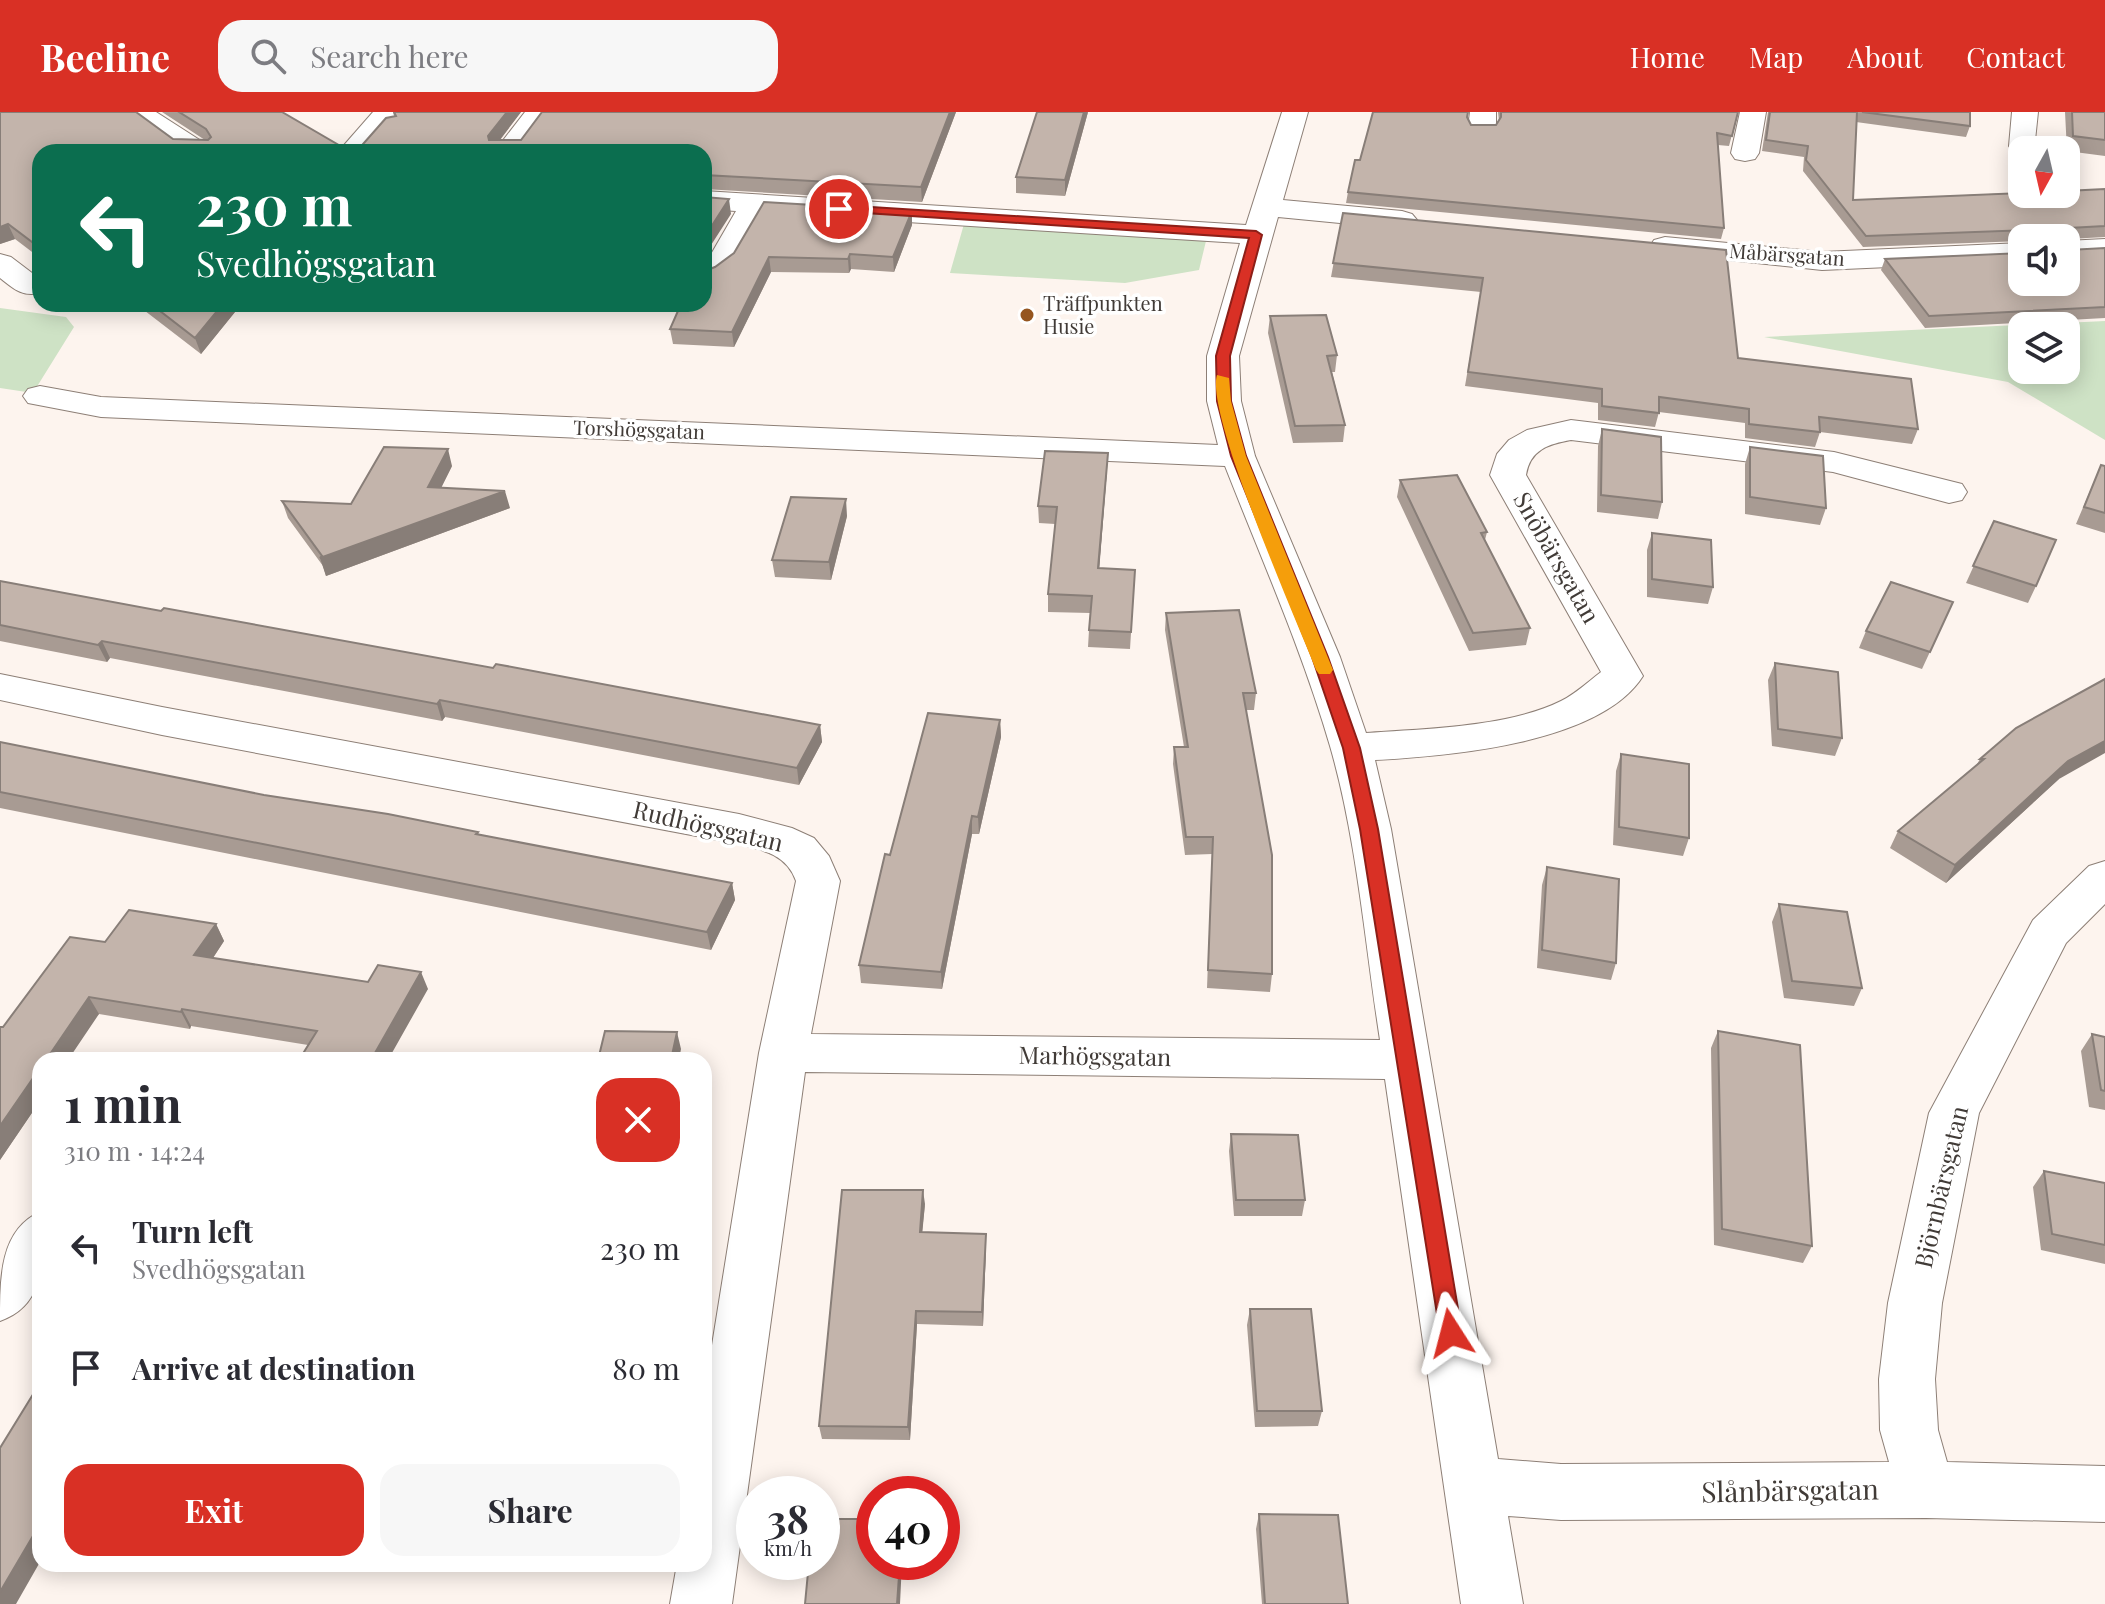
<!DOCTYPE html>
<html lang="en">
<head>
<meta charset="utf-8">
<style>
  :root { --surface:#fff; --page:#f7f7f7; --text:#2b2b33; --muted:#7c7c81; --accent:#d93025 }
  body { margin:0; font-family:"Playfair Display",serif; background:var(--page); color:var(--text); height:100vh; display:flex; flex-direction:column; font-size:30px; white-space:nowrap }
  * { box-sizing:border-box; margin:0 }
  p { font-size:26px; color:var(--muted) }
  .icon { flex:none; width:44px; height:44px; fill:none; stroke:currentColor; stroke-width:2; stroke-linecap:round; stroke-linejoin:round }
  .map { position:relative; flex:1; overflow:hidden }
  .panel { position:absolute; left:32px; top:940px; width:680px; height:520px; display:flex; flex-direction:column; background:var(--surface); border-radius:24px; box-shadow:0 4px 20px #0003 }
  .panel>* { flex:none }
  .banner { position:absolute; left:32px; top:32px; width:680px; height:168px; border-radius:24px; box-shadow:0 4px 20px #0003; background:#0b6e4f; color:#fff; overflow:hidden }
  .needle { width:52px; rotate:188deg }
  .fabs { position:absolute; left:2008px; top:24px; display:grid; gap:16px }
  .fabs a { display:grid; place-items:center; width:72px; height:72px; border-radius:16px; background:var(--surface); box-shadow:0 4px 20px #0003; font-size:40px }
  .speed { position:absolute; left:736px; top:1364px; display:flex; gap:16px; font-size:40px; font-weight:700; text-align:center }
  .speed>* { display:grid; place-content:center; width:104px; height:104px; border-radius:50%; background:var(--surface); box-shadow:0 4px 20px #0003; line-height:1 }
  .speed small { font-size:20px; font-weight:400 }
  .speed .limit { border:12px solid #d22; background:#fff; color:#111 }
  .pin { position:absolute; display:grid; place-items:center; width:68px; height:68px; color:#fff; margin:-34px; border:4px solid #fff; border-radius:50%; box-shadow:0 2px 8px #0007 }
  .me { position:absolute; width:88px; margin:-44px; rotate:351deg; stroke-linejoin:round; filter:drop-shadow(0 0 6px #0008) }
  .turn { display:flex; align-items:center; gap:28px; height:168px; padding:0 32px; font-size:36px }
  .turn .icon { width:104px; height:104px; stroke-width:2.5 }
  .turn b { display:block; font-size:56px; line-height:68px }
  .round { display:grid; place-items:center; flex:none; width:84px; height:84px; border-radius:24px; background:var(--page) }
  .overview { display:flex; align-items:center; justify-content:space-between; height:136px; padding:0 32px }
  h1 { font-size:48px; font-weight:700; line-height:60px }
  .button { display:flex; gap:16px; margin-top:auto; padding:16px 32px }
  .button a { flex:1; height:92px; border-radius:24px; background:var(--accent); color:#fff; font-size:32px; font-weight:700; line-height:92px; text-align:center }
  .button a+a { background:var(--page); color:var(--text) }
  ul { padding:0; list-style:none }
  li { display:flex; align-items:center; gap:24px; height:120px; padding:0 32px }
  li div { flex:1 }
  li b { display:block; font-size:30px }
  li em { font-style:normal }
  header { display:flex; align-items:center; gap:48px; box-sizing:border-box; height:112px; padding:0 40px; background:var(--accent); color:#fff }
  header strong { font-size:38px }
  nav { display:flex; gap:44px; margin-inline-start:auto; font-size:28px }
  .search { width:560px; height:72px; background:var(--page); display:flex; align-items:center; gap:20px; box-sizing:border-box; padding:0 28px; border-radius:24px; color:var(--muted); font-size:30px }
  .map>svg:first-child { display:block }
  .green { fill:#cee2c5; fill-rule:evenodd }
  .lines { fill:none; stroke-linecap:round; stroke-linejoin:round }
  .minor-casing { stroke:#8d7f76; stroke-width:2 }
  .minor { fill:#fff; fill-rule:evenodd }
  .wall { fill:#a89b93 }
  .shaded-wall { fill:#887e78 }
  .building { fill:#c3b4ab; stroke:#887e78; stroke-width:2 }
  .route { fill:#d93025; stroke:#8d1f18; stroke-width:2 }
  .slow { fill:#f59e0b }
  .poi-dot { fill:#95551f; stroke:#fff; stroke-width:3 }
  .labels { text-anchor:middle; stroke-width:7; stroke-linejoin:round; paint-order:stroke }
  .far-street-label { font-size:20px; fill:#413b37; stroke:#fff }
  .far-poi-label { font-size:20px; fill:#413b37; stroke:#fff; text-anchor:start }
  .street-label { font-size:24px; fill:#413b37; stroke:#fff }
  .near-street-label { font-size:28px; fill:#413b37; stroke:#fff }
</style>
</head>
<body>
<header>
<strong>Beeline</strong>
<div class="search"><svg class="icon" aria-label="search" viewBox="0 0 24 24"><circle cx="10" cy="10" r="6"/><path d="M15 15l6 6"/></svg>Search here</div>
<nav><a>Home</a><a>Map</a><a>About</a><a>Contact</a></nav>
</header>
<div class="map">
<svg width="2105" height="1492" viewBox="0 0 2105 1492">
  <rect width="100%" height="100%" fill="#fdf4ee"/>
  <!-- green -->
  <path class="green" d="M964 112 1206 129 1199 158 1125 171 950 161Z
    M0 196 66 205 74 215 33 281 0 276Z
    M2105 209V328L2008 270 1764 225ZM2022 214H2066V258H2022Z"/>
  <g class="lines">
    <defs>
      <path id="minor" d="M125 0H156L209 34 213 40H180Z
        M373 0H401L367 40H338Z
        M525 0H552L522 40H494Z
        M1282 0H1308L1283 88 1402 99 1412 102 1417 108 1412 114 1402 117 1278 105 1239 244 1241 289 1255 344 1340 545 1366 621C1424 617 1509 615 1561 589 1575 582 1588 570 1601 560L1490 363 1497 342 1509 328 1527 318 1571 308 1834 340 1962 372 1967 380 1962 388 1949 391 1833 360 1571 328C1548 332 1530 338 1526 363L1643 564C1600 632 1448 644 1375 648L1391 717 1498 1347 1561 1352 1889 1350 1880 1318 1879 1267 1888 1191 1929 1001 2033 808 2089 754 2105 749V792L2066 831 1979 1001 1942 1191 1935 1267 1938 1318 1947 1350 2105 1354V1410L1926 1406 1561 1408 1508 1404 1523 1492H1461L1385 967 805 960 732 1492H670L677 1452H704V1283L759 941 796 769C787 743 764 738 739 732L162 623 0 588V562L162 595 739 702 792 716 814 726 829 744 840 769 811 922 1380 928C1365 832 1357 727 1330 634 1302 538 1261 446 1225 354L101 305 28 291 23 284 28 277 40 274 101 285 1218 333 1207 289V244L1240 131 764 101C749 128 737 164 704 172V149L710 144 736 99 704 97V79L1246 113Z
        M1470 0H1496V16L1492 22H1472L1468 16Z
        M1740 0H1766L1759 41 1755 47 1745 49 1735 47 1731 41Z
        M2012 0H2038L2034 38H2022V42L2013 40 2009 34Z
        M1665 125 1822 140 2022 131V149L1822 158 1654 140 1650 134 1654 128Z
        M2105 127V145L2066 147V129Z
        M0 142 11 145 40 167V181C22 185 14 177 0 166Z
        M40 1100C40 1144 50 1191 0 1209 0 1165 0 1118 40 1100Z"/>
    </defs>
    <!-- minor casing -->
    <use href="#minor" class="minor-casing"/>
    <!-- minor -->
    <use href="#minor" class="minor"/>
  </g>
  <!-- wall -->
  <path class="wall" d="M0 0 173 27 205 28 162 0H282L349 39 40 40V146L15 127 0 132Z
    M393 0H521L500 28H521L956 0 922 90 704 77V40H356L394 4Z
    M1088 0 1065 84 1016 81V65Z
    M1498 0H1738L1729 34 1718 33 1724 116 1721 127 1346 91 1348 80 1360 48 1467 5 1471 13H1496L1499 9Z
    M1768 0H1970V14L1966 25 1856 10 1853 88 2105 77V125L2069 127V138L2105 136V206L1925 216 1881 158 1885 147 2022 170 2066 126H2022V129L1863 135 1803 59 1804 45 1762 39Z
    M2065 0H2105V44L2067 39Z
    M1343 101 1738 246 1918 317 1912 332 1820 320 1815 335 1745 326V311L1659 300 1655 315 1598 308V291L1465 274 1481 180 1331 165Z
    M912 113 894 160 851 157 849 161 771 160 734 235 673 232 670 217 704 159Z
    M136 192H232L235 200 201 242Z
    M1270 204 1337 243 1335 260H1332L1345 313 1343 330 1293 331 1268 221Z
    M1602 317 1662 390 1658 407 1597 400 1598 334Z
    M1750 335 1826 396 1820 413 1745 402V352Z
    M2101 353 2105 354V421L2076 412Z
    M452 354 441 376 510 396 326 464 323 454 288 406 282 389 351 392Z
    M1107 358 1099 456 1135 458 1130 537 1088 535 1090 501 1048 500V482L1055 412 1039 411 1038 394Z
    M1400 368 1487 420 1485 428 1530 516 1526 533 1469 539 1397 385Z
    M847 404 831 468 775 465 772 448Z
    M1994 409 2036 474 2028 491 1966 471Z
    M1652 421 1713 475 1708 492 1647 485V438Z
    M0 469 161 499 820 613 822 630 799 673 445 605 442 609 110 546 107 550 0 529Z
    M1953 490 1922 557 1859 536 1866 519Z
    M1166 501 1256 581 1254 598H1246L1272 862 1270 880 1207 876 1212 742 1185 743 1173 652 1174 635H1184L1165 518Z
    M1775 551 1842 626 1835 644 1772 634 1768 568Z
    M1000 608 1001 625 979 722H972L942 877 861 871 859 853 890 743Z
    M0 630 264 683 478 720 479 723 732 771 735 788 711 838 0 696Z
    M1621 642 1689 726 1683 744 1613 733 1616 659Z
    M1980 647 2059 667 1946 771 1890 736 1898 719 1976 654Z
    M1547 755 1616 851 1611 868 1537 856 1542 773Z
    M1779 792 1862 876 1854 894 1784 886 1772 810Z
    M216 812 224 829 213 846 368 870 428 877 308 933 191 914 190 917 99 902 40 948V989L0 1048V915H3L105 830Z
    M1718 919 1812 1134 1803 1151 1714 1133 1711 936Z
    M2092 922 2105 925V998L2089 995 2081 939Z
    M1231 1022 1305 1088 1302 1104H1234L1229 1039Z
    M2044 1059 2105 1071V1152L2041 1138 2033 1075Z
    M925 1092 922 1120 986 1136 983 1214 917 1212 910 1328 822 1327 819 1314Z
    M1250 1197 1322 1299 1318 1314 1255 1315 1247 1213Z
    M1259 1402 1348 1492H1262L1256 1417Z"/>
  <!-- shaded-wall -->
  <path class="shaded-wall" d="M507 0H521L492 38 488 24Z
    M950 0H956L922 90 921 75Z
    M1084 0H1088L1065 84V68Z
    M729 87 731 102 704 144V126Z
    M912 99V113L894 160 893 145Z
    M8 112 15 127 0 132V115Z
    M850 142 851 157 849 161 848 147Z
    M769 145 771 160 734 235 732 220Z
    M223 192H232L235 200 201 242 195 226Z
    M448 337 452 354 433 392 428 375Z
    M1108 341 1107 358 1098 473V456Z
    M505 379 510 396 326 464 320 446Z
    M846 387 847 404 831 468 829 450Z
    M102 529 110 546 107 550 98 533Z
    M440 588 445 605 442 609 437 592Z
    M1000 608 1001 625 979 722 978 705Z
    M820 613 822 630 799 673 797 656Z
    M2105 629V641L2059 667 1946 771 1955 753 2068 649Z
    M972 704V722L942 877 941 860Z
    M732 771 735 788 711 838 707 820Z
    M216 812 224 829 203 861 194 843Z
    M421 860 428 877 388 948H371Z
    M89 885 99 902 68 948H46Z
    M182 897 191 914 190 917 181 900Z
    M677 920 681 937 679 948H671Z
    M40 956V989L0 1048V1014Z
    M923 1078 925 1092 921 1134 920 1120Z
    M986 1122V1136L983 1214 982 1200Z
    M916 1199 917 1212 910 1328 908 1315Z
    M40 1412V1450L16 1492H0V1480Z
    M900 1450H902L900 1492H897Z"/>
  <!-- building -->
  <path class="building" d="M0 0H136L173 27 208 28 211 25 206 17 179 0H282L349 39 40 40V136L8 112 0 115Z
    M394 0H507L488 24 489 28H521L542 0H950L921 75 704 63V40H356L386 6 396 4Z
    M1037 0H1084L1065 68 1016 65Z
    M1373 0H1468L1467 5 1471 13H1496L1501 5V0H1738L1732 24 1717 21 1724 116 1348 80 1355 48H1360Z
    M1770 0H1857L1853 88 2022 81V82H2066V79L2105 77V114L2069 116V138L2105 136V195L1929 204 1885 147 2022 141V170H2066V126H2029V118L1866 124 1806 48 1808 34 1766 28Z
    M1862 0H1970V14Z
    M2072 0H2105V28L2073 24Z
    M704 85 729 87 704 126Z
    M764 90 912 99 893 145 850 142 848 147 769 145 732 220 670 217 681 192H704V159L715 155 734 141Z
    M1343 101 1726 138 1738 246 1911 267 1918 317 1819 305 1820 320 1749 312V297L1659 285V301L1602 294V277L1468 260 1483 166 1333 151Z
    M151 192H223L195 226Z
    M1326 203 1337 243 1327 244 1345 313 1295 314 1270 204Z
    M1602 317 1661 325 1662 390 1601 383Z
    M384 335 448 337 428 375 505 379 320 446 322 444 282 389 351 392Z
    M1750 335 1823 344 1826 396 1750 385Z
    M1045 339 1108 341 1098 456 1135 458 1131 520 1089 518 1092 484 1048 482 1057 395 1038 394Z
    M2101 353 2105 354V401L2084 395Z
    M1457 363 1487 420 1481 421 1530 516 1473 521 1400 368Z
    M791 385 846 387 829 450 772 448Z
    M1994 409 2056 428 2036 474 1973 454Z
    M1652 421 1711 428 1713 475 1652 467Z
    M0 469 161 499 164 496 493 556 496 552 820 613 797 656 440 588 437 592 102 529 98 533 0 513Z
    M1891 470 1953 490 1930 540 1866 519Z
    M1239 498 1256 581H1243L1272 743V862L1208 858 1213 725H1186L1174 635H1188L1166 501Z
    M1775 551 1838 560 1842 626 1778 617Z
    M2105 567V629L2068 649 1955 753 1898 719 1984 647H1980L2016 616Z
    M928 601 1000 608 978 705 972 704 941 860 859 853 885 742 890 743Z
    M0 630 264 683 388 702 478 720 476 722 732 771 707 820 0 680Z
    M1621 642 1689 652V726L1619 715Z
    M1547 755 1619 767 1616 851 1542 838Z
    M1779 792 1847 800 1862 876 1792 869Z
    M129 798 216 812 194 843 368 870 378 853 421 860 371 948H299L317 919 182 897 181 900 89 885 46 948H40V956L0 1014V915H3L70 825 105 830Z
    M605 919 677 920 671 948H598Z
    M1718 919 1800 933 1812 1134 1722 1117Z
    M2092 922 2105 925V979L2101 978Z
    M1231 1022 1298 1023 1305 1088H1236Z
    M2044 1059 2105 1071V1133L2052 1122Z
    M842 1078H923L920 1120 986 1122 982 1200 916 1199 908 1315 819 1314Z
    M1250 1197H1311L1322 1299H1257Z
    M40 1271V1412L0 1480V1336Z
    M1259 1402 1338 1403 1348 1492H1265Z
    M822 1407H874V1450H900L897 1492H805L809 1450H822Z"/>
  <!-- route -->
  <path class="route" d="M839 93 1256 119 1262 123 1230 244 1231 289 1246 344 1328 545 1360 636 1378 717 1462 1221 1459 1228 1451 1231 1443 1228 1440 1221 1360 717 1343 636 1312 545 1231 344 1217 289 1216 244 1249 126 835 99V94Z"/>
  <!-- slow -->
  <path class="slow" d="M1217 263 1229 266 1231 289 1246 344 1333 558 1330 562H1319L1316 558C1297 509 1205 302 1217 263Z"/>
  <!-- markers -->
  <circle class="poi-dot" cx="1027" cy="203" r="8"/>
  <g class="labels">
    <!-- far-street labels -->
    <g class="far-street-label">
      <text transform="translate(1787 143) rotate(4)" y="7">Måbärsgatan</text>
      <text transform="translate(639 318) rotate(2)" y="7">Torshögsgatan</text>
    </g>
    <!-- far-poi labels -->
    <g class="far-poi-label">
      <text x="1043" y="199">Träffpunkten<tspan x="1043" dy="23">Husie</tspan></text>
    </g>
    <!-- street labels -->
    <g class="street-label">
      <text transform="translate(1556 446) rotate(60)" y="8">Snöbärsgatan</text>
      <text transform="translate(708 715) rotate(13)" y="8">Rudhögsgatan</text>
      <text transform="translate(1095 945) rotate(1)" y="8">Marhögsgatan</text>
      <text transform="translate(1942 1075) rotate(-77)" y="8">Björnbärsgatan</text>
    </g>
    <!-- near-street labels -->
    <g class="near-street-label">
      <text transform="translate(1790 1379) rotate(-1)" y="10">Slånbärsgatan</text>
    </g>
  </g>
</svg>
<div class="fabs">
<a><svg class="needle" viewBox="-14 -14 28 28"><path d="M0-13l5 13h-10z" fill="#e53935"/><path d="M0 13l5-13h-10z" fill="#7c7c81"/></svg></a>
<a><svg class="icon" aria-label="sound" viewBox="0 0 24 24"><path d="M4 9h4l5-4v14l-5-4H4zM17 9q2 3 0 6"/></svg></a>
<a><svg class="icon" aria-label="layers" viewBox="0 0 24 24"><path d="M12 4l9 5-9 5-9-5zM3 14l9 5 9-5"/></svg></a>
</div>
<div class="speed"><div>38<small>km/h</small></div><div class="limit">40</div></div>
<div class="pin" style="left:839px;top:97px;background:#d93025"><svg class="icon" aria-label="arrive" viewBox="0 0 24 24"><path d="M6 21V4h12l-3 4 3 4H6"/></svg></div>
<svg class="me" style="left:1451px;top:1221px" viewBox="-20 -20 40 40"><path d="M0-17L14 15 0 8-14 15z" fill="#d93025" stroke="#fff" stroke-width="4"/></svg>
<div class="banner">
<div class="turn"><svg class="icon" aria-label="left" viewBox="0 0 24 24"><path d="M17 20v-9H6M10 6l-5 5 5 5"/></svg><div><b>230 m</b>Svedhögsgatan</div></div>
</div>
<section class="panel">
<div class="overview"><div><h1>1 min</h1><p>310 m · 14:24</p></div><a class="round" style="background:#d93025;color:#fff"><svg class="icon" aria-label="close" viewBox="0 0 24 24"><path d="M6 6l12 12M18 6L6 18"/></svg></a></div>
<ul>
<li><svg class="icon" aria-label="left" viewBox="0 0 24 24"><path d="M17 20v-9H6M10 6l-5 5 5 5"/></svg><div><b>Turn left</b><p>Svedhögsgatan</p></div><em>230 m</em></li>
<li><svg class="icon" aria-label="arrive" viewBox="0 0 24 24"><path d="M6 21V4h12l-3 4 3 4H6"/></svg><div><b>Arrive at destination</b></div><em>80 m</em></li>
</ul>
<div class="button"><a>Exit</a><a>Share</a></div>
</section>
</div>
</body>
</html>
